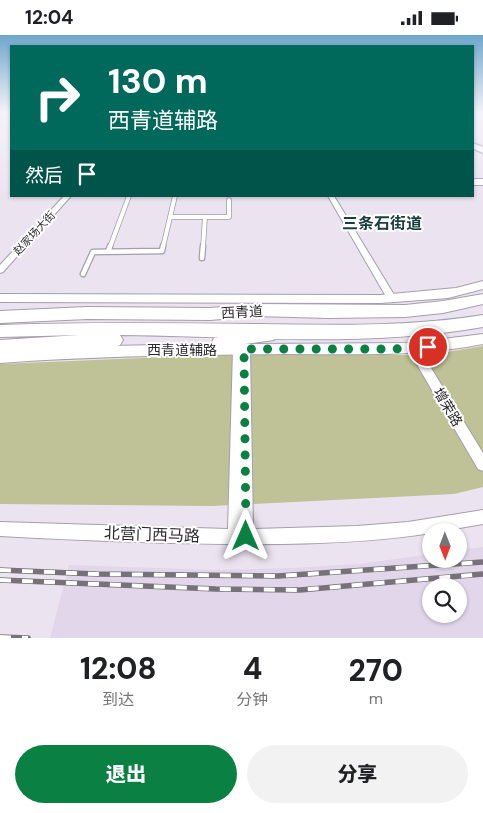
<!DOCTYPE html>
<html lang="zh">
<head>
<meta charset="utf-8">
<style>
  :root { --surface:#fff; --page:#f2f2f2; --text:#202124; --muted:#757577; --accent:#0b8043 }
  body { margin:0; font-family:"DM Sans","Noto Sans SC",sans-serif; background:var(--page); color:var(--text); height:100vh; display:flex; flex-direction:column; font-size:19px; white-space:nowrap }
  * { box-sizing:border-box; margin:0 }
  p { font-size:16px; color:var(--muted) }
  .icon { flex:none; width:28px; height:28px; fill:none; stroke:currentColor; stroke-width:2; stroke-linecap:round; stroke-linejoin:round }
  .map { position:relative; height:603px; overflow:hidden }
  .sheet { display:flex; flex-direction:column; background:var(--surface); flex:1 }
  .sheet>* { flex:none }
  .guide { position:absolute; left:10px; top:10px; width:464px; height:152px; border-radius:0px; box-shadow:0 1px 4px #0004; background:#00695c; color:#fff; overflow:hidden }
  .needle { width:32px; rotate:179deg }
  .controls { position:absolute; left:422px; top:488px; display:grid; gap:10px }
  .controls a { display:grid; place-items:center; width:45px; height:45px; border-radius:50%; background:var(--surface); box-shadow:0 1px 4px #0004; font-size:25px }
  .pin { position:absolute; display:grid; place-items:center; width:42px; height:42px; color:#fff; margin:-21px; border:2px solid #fff; border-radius:50%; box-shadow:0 1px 5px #0007 }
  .me { position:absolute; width:55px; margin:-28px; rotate:0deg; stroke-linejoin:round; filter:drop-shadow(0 0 4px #0008) }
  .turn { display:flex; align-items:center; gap:18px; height:105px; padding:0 15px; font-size:22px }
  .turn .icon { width:65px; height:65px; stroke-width:2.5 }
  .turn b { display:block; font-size:35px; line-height:42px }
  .then { display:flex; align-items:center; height:48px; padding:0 15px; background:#0003; gap:10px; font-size:19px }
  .eta { display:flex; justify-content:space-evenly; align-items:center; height:85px; text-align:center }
  .eta b { font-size:30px; font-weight:800; line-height:35px }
  .button { display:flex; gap:10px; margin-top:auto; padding:10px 15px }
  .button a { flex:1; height:58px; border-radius:30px; background:var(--accent); color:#fff; font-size:20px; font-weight:800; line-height:58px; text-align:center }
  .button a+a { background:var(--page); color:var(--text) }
  .status { display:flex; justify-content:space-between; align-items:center; height:35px; padding:0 25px; background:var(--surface); direction:ltr }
  .status svg { height:14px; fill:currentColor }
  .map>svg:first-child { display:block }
  .built { fill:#e2d6eb; fill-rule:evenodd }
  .green { fill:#bfc296 }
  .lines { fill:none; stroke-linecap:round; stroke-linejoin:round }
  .lane-far1-casing { stroke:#a69eab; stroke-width:5.5 }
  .lane-casing { stroke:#a69eab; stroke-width:7 }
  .street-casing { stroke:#a69eab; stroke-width:2 }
  .secondary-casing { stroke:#a69eab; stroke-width:2 }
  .primary-casing { stroke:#a69eab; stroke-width:3 }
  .highway-casing { stroke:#a69eab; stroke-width:2 }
  .lane-far1 { stroke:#fff; stroke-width:4 }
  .lane { stroke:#fff; stroke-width:4.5 }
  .street { fill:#fff; fill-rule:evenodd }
  .secondary { fill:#fff; fill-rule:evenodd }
  .primary { fill:#fff; fill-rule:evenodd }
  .highway { fill:#fff; fill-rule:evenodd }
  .rail-casing { stroke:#77727a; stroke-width:5.5 }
  .rail { stroke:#fff; stroke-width:4; stroke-dasharray:11; stroke-linecap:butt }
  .route { stroke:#0b8043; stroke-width:9; stroke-dasharray:0 16.2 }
  .labels { text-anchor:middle; stroke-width:4; stroke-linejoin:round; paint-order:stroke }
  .far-street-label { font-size:11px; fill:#2e2b30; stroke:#fff }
  .street-label { font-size:14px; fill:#2e2b30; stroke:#fff }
  .far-district-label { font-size:16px; font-weight:bold; fill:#1b3e41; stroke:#fff }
  .near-street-label { font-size:16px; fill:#2e2b30; stroke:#fff }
</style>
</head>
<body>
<div class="status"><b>12:04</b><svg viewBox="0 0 49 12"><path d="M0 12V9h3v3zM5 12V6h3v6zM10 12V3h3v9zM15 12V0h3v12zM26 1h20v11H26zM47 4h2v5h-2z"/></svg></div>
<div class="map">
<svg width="483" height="603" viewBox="0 0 483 603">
  <rect width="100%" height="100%" fill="#ece3f1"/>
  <!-- built -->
  <path class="built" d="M483 512V603H50L69 530 216 535 294 533 359 529 431 519V524H459V515ZM431 551H459V579H431Z"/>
  <!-- green -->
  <path class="green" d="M483 311V452L454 459 213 471 0 469V329L213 320H428Z"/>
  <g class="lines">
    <defs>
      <path id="lane-far1" d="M170 182H205L203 212
        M205 182H229V165
        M110 212 129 161
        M163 212 175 161"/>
      <path id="lane" d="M108 217 110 211
        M202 223 203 211
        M83 239 93 217 162 216 163 211"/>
      <path id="street" d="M64 161H71L3 237 0 238V230Z
        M328 161H334L396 263 394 265H388Z
        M413 309 417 310 483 418V436L478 434 409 316 408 313 409 310Z
        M238 311 249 312 250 315 253 494 357 491 408 487 483 475V489L442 496H431V498C383 506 333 508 284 509 189 510 95 506 0 501V487L228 494 233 315 234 312Z"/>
      <path id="secondary" d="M472 144H483V150H472Z
        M483 246V254L448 263 381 268 0 267V259L381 260 456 253Z
        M269 296 274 297 276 301 274 305 245 309 411 308 483 299V309C418 322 353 319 287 319 191 320 96 321 0 328V316L109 311 213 309 212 307 214 303 219 302Z"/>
      <path id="primary" d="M472 108 483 112V118L472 113Z"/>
      <path id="highway" d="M483 259V269L443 278 405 282 328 283 256 281 210 285 87 284 0 288V276L87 272 210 273 256 269 405 270 443 266Z
        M483 280V292C364 313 241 301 120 300L123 305 120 310 114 312 0 319V305L80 300 0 302V290C86 287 173 288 259 289 334 290 409 292 483 280Z"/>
    </defs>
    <!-- lane-far1 casing -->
    <use href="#lane-far1" class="lane-far1-casing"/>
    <!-- lane casing -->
    <use href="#lane" class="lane-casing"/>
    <!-- street casing -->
    <use href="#street" class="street-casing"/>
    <!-- secondary casing -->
    <use href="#secondary" class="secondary-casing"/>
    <!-- primary casing -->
    <use href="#primary" class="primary-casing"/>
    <!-- highway casing -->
    <use href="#highway" class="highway-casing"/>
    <!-- lane-far1 -->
    <use href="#lane-far1" class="lane-far1"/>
    <!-- lane -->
    <use href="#lane" class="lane"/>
    <!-- street -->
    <use href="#street" class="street"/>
    <!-- secondary -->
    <use href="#secondary" class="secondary"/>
    <!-- primary -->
    <use href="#primary" class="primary"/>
    <!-- highway -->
    <use href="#highway" class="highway"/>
    <defs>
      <path id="rail" d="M0 535 96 539 278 541 483 527
        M0 545 216 554 300 555 483 539
        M0 602 28 603"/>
    </defs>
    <!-- rail casing -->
    <use href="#rail" class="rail-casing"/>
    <!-- rail -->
    <use href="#rail" class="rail"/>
  </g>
  <!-- sky -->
  <linearGradient id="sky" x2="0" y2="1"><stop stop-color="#6ea7cc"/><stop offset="0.48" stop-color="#f6f2f9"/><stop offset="1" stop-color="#f6f2f9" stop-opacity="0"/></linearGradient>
  <rect width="483" height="162" fill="url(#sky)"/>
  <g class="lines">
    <!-- route -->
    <path class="route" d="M246 501 244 314H394L428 312"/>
  </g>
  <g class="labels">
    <!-- far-street labels -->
    <g class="far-street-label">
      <text transform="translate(34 198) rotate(-47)" y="4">赵家场大街</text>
    </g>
    <!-- street labels -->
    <g class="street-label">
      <text transform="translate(242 277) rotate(-3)" y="5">西青道</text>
      <text x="182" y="320">西青道辅路</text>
      <text transform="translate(448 372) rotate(59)" y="5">增荣路</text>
    </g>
    <!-- far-district labels -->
    <g class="far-district-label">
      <text x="382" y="194">三条石街道</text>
    </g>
    <!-- near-street labels -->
    <g class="near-street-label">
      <text transform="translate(152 499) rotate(2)" y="6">北营门西马路</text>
    </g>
  </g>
</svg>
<div class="controls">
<a><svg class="needle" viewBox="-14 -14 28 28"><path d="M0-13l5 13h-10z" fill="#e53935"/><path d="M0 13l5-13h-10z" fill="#757577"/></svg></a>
<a><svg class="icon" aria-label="search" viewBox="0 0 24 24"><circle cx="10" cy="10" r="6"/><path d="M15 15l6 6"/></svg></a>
</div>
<div class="pin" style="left:428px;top:312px;background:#d93025"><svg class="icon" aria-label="arrive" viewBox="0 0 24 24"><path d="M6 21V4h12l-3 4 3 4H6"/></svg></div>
<svg class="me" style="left:246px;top:501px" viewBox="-20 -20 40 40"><path d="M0-17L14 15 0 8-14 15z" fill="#0b8043" stroke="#fff" stroke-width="4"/></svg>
<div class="guide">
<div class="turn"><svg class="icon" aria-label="right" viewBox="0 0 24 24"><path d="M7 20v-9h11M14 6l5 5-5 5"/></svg><div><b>130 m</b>西青道辅路</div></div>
<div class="then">然后<svg class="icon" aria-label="arrive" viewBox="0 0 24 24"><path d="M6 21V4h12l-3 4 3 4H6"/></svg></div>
</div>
</div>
<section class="sheet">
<div class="eta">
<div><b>12:08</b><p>到达</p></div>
<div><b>4</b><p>分钟</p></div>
<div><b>270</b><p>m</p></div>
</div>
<div class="button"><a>退出</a><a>分享</a></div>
</section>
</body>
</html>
